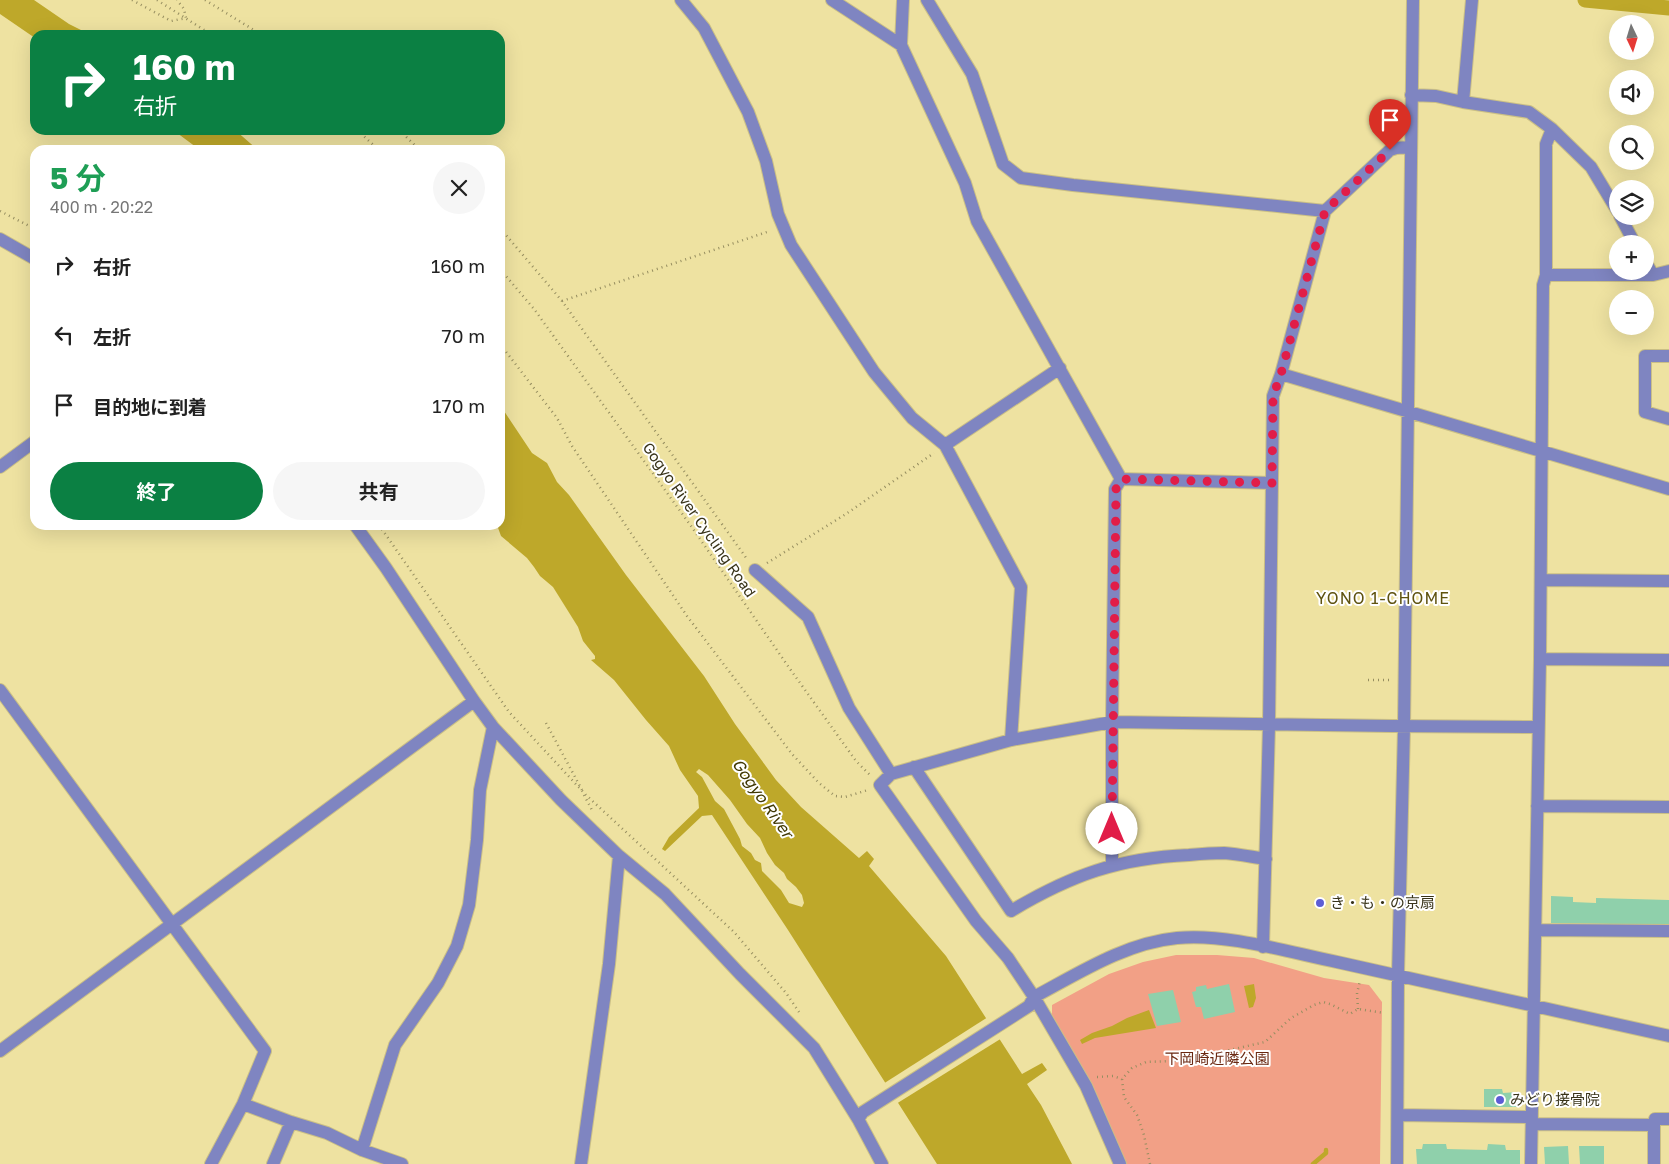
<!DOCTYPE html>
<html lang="ja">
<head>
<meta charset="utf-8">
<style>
  :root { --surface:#fff; --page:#f6f6f6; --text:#222; --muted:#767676; --accent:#0b8043 }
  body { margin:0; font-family:"Golos Text","Noto Sans JP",sans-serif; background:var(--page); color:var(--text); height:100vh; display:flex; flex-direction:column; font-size:19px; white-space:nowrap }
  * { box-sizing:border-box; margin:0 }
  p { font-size:16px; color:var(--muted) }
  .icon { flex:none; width:28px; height:28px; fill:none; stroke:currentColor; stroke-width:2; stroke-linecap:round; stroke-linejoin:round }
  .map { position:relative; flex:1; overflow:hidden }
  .details { position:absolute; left:30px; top:145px; width:475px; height:385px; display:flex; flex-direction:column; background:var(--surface); border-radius:15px; box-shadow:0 5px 20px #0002 }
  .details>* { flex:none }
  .top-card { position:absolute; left:30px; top:30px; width:475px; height:105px; border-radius:15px; box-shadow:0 5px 20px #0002; background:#0b8043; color:#fff; overflow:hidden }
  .needle { width:32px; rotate:176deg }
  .controls { position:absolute; left:1609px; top:15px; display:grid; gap:10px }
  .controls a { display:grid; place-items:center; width:45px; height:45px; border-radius:50%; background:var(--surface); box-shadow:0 5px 20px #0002; font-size:25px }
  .pin { position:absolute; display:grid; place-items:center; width:42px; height:42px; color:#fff; margin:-51px -21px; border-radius:50% 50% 50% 0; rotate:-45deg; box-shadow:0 0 5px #0007 }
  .pin .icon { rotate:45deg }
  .me { position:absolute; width:55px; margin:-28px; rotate:0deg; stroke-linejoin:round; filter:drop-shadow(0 0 4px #0008) }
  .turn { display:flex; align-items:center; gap:18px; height:105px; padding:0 20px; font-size:22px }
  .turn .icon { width:65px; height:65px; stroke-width:2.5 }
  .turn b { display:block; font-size:35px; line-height:42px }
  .round { display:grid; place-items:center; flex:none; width:52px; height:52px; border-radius:26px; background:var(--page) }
  .overview { display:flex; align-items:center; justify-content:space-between; height:85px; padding:0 20px }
  h1 { font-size:30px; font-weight:700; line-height:38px; color:#1e9e55 }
  .button { display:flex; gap:10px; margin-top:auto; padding:10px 20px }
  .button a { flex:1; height:58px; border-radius:30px; background:var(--accent); color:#fff; font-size:20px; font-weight:700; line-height:58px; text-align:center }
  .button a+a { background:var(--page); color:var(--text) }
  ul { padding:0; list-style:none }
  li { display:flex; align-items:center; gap:15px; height:70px; padding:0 20px }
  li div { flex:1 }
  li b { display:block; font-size:19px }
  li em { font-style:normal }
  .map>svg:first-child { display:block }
  .green { fill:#f2a086 }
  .water { fill:#bea82a; fill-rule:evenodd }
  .pier { fill:#eee2a1 }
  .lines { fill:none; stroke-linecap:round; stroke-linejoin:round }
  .stream { stroke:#bea82a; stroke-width:4.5 }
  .canal { stroke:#bea82a; stroke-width:15 }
  .building { fill:#8fd0ab }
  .minor-casing { stroke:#cabf86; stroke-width:14 }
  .path { stroke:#968e60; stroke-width:2.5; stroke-dasharray:1 4; stroke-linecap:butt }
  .minor { stroke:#7f85c1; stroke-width:12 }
  .route { stroke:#e11d48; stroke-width:9; stroke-dasharray:0 16.2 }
  .poi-dot { fill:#5d5dd5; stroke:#fff; stroke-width:2 }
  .labels { text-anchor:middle; stroke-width:4; stroke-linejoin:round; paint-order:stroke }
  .street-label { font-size:15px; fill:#39341a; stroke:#fff }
  .poi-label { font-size:15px; fill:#39341a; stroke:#fff; text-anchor:start }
  .park-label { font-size:15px; fill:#6a2710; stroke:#fff }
  .neighbourhood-label { font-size:16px; letter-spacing:1px; fill:#5f5310; stroke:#fff }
  .water-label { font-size:16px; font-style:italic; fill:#403703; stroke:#fff }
</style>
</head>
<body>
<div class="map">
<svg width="1669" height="1164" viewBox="0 0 1669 1164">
  <rect width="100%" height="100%" fill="#eee2a1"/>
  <!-- green -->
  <path class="green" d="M1176 955H1217L1254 958 1324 978 1369 985 1382 1002 1380 1164H1124L1088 1077 1052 1016V1005L1109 974 1143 962Z"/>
  <!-- water -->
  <path class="water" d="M0 0H34L69 24 91 35H35V38L0 14Z
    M173 130H235L258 150H200Z
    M500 405 532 453 547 463 557 482 569 495 626 575 704 676 735 724 776 780 801 807 859 858 867 851 874 859 869 866 946 956 1022 1074 1042 1063 1047 1070 1027 1084 1041 1105 1072 1164H937L788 930 712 815 702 816 665 851 662 849 669 837 699 808 698 796 680 770 669 746 646 720 614 680 591 660 595 659V656L583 641 578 627 553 587 540 576 534 567 527 558 501 536 497 525H500ZM699 769 708 775 730 800 747 824 760 838 767 853 775 865 784 873 787 879 796 887 802 895 804 903 802 907 789 903 781 890 762 871 761 863 755 860 751 853 742 846 740 839 724 809 715 801 702 777 696 772Z
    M1254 984 1256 998 1253 1007 1249 1008 1244 986Z
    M1149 1010 1156 1028 1095 1038 1082 1044 1080 1040 1092 1033 1112 1026 1127 1018Z"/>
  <!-- pier -->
  <path class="pier" d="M988 1017 1002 1038 896 1104 883 1084Z"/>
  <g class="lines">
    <!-- stream -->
    <path class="stream" d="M1313 1164 1326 1153V1150"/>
    <!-- canal -->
    <path class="canal" d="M1585 0 1669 8"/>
  </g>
  <!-- building -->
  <path class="building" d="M1551 896 1573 897V902L1596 903V898L1669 900V925L1551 923Z
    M1229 984 1235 1012 1204 1019 1201 1007H1196L1192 992 1196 991V987L1206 985 1207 989Z
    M1173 990 1181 1022 1157 1026 1148 994Z
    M1484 1089H1502L1503 1093 1517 1092V1107H1484Z
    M1423 1144H1446L1447 1149 1487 1150 1488 1144 1505 1145 1506 1150H1520V1164H1417L1416 1149H1422Z
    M1568 1146 1569 1164H1545L1544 1147Z
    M1579 1146H1604V1164H1580Z"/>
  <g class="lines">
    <defs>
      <path id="minor" d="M681 0 704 28 748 112 766 161 778 214 791 245 874 372 912 418 945 445
        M832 0 901 45
        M903 0 901 45 965 183 977 221 1121 479
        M927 0 972 74 1003 164 1021 178 1073 185 1325 211
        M1411 95 1436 96 1463 102 1529 112 1552 129 1591 167 1618 212
        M1463 102 1472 0
        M1620 216 1635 244
        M0 239 35 259
        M1645 261 1653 275
        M1546 275H1653L1669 271
        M1669 356H1645V412L1669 419
        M1281 374 1669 489
        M0 467 35 441
        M1121 479 1272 483
        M355 525 386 568 474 701 493 727 561 800 619 856 665 894 740 974 814 1048 858 1119 882 1164
        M755 570 808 617 849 708 891 774
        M1541 580 1669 581
        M1540 659 1669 660
        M0 690 265 1051 243 1104 211 1164
        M1011 740 1021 587 945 445 1060 368
        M914 767 1011 911C1071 875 1119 858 1189 855 1200 854 1212 853 1224 853 1238 854 1252 857 1266 859
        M1537 806 1669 807
        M1112 865V722L1115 489 1121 479
        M1536 930 1669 931
        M1263 947 1269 725 1273 396 1281 374 1325 211 1390 150 1396 148 1410 147
        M0 1051 474 701
        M243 1104 291 1122 327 1133 362 1150 402 1164
        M1398 1115 1532 1117
        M858 1119 863 1112 1029 1006 1034 997C1079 973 1125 943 1177 938 1226 933 1288 952 1337 962 1448 986 1558 1012 1669 1036
        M1532 1124 1654 1125V1164
        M1654 1125 1655 1119H1669
        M362 1150 395 1045 438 983 457 946 469 905 477 840 480 790 493 727
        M273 1164 291 1122
        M581 1164 609 964 619 856
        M1120 1164 1086 1086 1034 997 1008 958 976 921 880 785 891 774 1011 740 1112 722 1392 726 1538 727
        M1397 1164 1398 975 1404 727 1413 0
        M1531 1164 1540 659 1543 285 1546 275V144L1552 129"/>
    </defs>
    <!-- minor casing -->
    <use href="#minor" class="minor-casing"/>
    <!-- path -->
    <path class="path" d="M132 0 171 21 186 18 184 9 177 0
      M157 0 212 35
      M205 0 262 35
      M357 130 379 150
      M399 130 420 150
      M0 211 35 229
      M500 228 562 301 747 559
      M500 269 534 309 691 526 790 669 856 761 871 776
      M562 301 770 231
      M500 344 557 418 572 446 687 616 792 754 819 783 835 796 845 797 868 790
      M379 525 509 712 586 795 734 932 786 993 799 1012
      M767 563 846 514 934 453
      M1368 680H1391
      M546 723 582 790
      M584 795 592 810
      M1358 1009 1357 993 1360 981
      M1097 1077 1113 1076 1122 1079
      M1150 1164 1144 1135 1137 1115 1124 1097 1122 1079 1132 1068 1146 1062 1195 1060 1221 1052 1265 1042 1291 1018 1314 1005 1323 1002 1330 1004 1350 1014 1358 1009 1384 1013"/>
    <!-- minor -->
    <use href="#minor" class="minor"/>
  </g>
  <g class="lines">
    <!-- route -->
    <path class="route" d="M1112 829 1116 489 1121 479 1272 483 1273 396 1281 374 1325 211 1390 150"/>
  </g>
  <!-- markers -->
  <g class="poi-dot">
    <circle cx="1320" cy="903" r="5"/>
    <circle cx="1500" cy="1100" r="5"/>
  </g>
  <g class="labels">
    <!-- street labels -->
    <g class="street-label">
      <text transform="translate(699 520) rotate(55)" y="5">Gogyo River Cycling Road</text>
    </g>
    <!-- poi labels -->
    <g class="poi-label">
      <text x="1330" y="908">き・も・の京扇</text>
      <text x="1510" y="1105">みどり接骨院</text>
    </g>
    <!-- park labels -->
    <g class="park-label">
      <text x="1217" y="1064">下岡崎近隣公園</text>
    </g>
    <!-- neighbourhood labels -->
    <g class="neighbourhood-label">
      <text x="1383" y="604">YONO 1-CHOME</text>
    </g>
    <!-- water labels -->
    <g class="water-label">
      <text transform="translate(763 798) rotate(55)" y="6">Gogyo River</text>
    </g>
  </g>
</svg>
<div class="controls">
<a><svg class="needle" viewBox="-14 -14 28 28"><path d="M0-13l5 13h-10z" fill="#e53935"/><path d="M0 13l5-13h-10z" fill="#767676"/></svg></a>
<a><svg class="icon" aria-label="sound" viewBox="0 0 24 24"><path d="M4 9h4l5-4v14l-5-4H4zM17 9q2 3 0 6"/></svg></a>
<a><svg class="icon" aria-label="search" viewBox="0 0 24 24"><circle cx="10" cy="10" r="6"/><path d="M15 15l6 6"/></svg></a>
<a><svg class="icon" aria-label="layers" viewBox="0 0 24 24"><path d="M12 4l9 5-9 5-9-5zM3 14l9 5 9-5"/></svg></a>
<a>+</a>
<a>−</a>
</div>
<div class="pin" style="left:1390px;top:150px;background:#d93025"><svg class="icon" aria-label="arrive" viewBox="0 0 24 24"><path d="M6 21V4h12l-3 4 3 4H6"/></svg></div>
<svg class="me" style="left:1112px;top:829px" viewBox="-20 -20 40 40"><circle r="19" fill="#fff"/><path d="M0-13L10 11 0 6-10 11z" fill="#e11d48"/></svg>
<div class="top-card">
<div class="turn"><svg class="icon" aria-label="right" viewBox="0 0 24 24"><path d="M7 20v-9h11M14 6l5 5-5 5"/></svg><div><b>160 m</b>右折</div></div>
</div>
<section class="details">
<div class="overview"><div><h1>5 分</h1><p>400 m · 20:22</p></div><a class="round"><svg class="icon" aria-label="close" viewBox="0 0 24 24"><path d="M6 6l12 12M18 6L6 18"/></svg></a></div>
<ul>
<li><svg class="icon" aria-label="right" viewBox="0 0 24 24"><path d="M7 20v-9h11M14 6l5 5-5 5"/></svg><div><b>右折</b></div><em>160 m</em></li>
<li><svg class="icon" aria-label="left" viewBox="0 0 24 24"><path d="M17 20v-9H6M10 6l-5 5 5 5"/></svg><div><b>左折</b></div><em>70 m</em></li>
<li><svg class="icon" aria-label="arrive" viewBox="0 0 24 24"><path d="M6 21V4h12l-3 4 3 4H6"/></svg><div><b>目的地に到着</b></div><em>170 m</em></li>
</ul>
<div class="button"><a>終了</a><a>共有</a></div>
</section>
</div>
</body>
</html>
